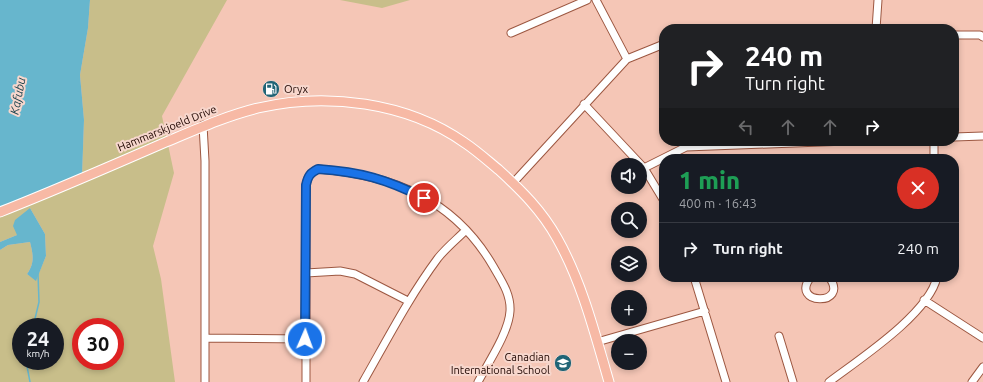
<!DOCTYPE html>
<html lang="en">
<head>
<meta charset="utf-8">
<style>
  :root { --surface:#171b24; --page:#20242c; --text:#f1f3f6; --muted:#9ea1a6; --line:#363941 }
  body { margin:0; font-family:Ubuntu,sans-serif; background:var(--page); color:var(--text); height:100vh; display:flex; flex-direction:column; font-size:15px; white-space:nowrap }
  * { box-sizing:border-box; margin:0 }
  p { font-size:13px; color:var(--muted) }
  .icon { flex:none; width:22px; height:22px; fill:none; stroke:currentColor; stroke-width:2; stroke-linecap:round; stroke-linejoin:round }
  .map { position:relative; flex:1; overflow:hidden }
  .sheet { position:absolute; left:659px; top:154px; width:300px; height:128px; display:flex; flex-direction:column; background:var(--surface); border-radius:16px; box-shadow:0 2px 6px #0003 }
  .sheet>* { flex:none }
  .hud { position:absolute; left:659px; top:24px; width:300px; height:122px; border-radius:16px; box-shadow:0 2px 6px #0003; background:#202124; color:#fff; overflow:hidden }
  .controls { position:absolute; left:611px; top:158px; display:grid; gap:8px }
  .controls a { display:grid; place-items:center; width:36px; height:36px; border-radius:50%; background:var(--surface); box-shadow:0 2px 6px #0003; font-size:20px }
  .speed { position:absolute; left:12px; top:318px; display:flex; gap:8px; font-size:20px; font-weight:700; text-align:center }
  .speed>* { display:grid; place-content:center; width:52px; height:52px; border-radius:50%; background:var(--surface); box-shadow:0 2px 6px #0003; line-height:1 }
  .speed small { font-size:10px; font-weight:400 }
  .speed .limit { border:6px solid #d22; background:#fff; color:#111 }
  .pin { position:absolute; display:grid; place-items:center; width:34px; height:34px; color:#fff; margin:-17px; border:2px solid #fff; border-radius:50%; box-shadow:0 1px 4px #0007 }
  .me { position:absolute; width:44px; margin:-22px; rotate:2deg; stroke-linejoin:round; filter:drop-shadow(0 0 3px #0008) }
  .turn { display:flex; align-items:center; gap:14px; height:84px; padding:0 20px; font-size:18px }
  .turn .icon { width:52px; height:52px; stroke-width:2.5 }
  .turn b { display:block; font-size:28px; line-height:34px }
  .lanes { display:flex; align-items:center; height:38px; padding:0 20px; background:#0003; justify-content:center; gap:20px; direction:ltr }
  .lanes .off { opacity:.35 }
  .round { display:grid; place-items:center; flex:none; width:42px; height:42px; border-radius:21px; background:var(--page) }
  .overview { display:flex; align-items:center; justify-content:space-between; height:68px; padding:0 20px }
  h1 { font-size:24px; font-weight:800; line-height:30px; color:#1e9e55 }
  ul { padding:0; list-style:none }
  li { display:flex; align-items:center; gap:12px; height:52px; padding:0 20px; border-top:1px solid var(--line) }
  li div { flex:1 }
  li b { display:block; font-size:15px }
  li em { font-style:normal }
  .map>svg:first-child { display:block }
  .green { fill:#c8be8a; fill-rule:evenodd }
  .water { fill:#67b6cd }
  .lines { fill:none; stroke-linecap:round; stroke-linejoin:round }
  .stream { stroke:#67b6cd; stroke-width:1.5 }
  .minor-casing { stroke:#9c5741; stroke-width:9 }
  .major-casing { stroke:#fff; stroke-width:11 }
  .minor { stroke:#fff; stroke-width:7 }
  .major { stroke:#f7b9a5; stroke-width:9 }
  .route-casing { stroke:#114b97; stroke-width:10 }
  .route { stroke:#1a73e8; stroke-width:7 }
  .labels { text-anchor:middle; stroke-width:4; stroke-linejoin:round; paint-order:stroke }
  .poi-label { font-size:11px; fill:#1f0601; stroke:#f7d7cd; text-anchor:start }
  .street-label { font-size:11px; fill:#1f0601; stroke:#f7d7cd }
  .water-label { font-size:12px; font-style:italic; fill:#20454f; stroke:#f7d7cd }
</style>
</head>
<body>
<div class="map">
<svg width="983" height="382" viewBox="0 0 983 382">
  <rect width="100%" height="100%" fill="#f5c6b6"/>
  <!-- green -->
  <path class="green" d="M90 0H227L162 116 174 173 153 246 161 279 175 382H0V250L8 245 30 242C33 254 35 263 27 274L36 280 46 256 45 234 30 208 17 235 0 242V212L82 177 84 120 80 75 88 28ZM21 327H55V361H21ZM81 327H115V361H81Z
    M340 0H410L382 8Z"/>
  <!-- water -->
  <path class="water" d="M0 0H90L88 28 80 75 84 120 82 177 0 212Z
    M30 208 45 234 46 256 36 281 27 274C35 263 33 254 30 242L8 245 0 250V242L17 235 13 226 15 220Z"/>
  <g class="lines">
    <!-- stream -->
    <path class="stream" d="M33 327 39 302 38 274
      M26 361 30 382"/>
    <defs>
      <path id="minor" d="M596 0 627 59
        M876 29 878 0
        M511 33 587 0
        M954 35H980L983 37
        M584 104 644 168 664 201
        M203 125 205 161V382
        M954 137 983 136
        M934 141V159
        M644 168 686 147 847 141
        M513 183 627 59 664 44
        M306 273 340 271 355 274 408 301
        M694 277 726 382
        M811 277C788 305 851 307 829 277
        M924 300 983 338
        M779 336 793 382
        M205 338 305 339
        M597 342 705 311
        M306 382V185C308 176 310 173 318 169 393 175 454 199 493 266 501 280 511 294 510 311 509 332 488 363 478 382
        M363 382C387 340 409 297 438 258 446 248 457 239 466 230
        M829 382C858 360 929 314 937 277
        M972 382 983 367"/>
      <path id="major" d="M0 212C56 190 111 166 166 142 197 129 226 116 258 108 326 92 407 102 465 143 477 151 488 161 499 170 522 191 542 211 557 238 582 282 595 334 609 382"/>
    </defs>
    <!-- minor casing -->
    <use href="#minor" class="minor-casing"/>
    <!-- major casing -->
    <use href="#major" class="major-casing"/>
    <!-- minor -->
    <use href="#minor" class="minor"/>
    <!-- major -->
    <use href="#major" class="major"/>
  </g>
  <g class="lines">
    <defs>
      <path id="route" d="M305 339 306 185C308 176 310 173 318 169 361 172 386 179 424 198"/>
    </defs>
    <!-- route casing -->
    <use href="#route" class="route-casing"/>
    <!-- route -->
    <use href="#route" class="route"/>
  </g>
  <!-- icons -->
  <defs>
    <symbol id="fuel-disc" viewBox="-11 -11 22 22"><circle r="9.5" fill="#206476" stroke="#f7d7cd"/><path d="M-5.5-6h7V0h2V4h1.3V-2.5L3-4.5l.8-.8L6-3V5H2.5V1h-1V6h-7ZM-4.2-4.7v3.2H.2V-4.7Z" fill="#fff"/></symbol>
    <symbol id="school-disc" viewBox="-11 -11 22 22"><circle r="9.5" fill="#206476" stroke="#f7d7cd"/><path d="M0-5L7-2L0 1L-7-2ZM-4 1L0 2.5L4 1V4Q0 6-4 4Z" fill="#fff"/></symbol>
  </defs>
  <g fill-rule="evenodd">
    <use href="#fuel-disc" x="261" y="79" width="20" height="20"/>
    <use href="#school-disc" x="553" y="353" width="20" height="20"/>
  </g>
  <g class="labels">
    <!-- poi labels -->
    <g class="poi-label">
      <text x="284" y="93">Oryx</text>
      <text x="550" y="361" text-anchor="end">Canadian<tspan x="550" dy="13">International School</tspan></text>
    </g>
    <!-- street labels -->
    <g class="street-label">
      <text transform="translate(167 128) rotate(-22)" y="4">Hammarskjoeld Drive</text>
    </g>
    <!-- water labels -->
    <g class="water-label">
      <text transform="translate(18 96) rotate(-79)" y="4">Kafubu</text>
    </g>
  </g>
</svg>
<div class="controls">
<a><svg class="icon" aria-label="sound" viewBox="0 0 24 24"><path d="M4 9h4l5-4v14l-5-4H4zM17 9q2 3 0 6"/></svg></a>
<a><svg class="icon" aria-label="search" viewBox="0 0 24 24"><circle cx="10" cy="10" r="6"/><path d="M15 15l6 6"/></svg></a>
<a><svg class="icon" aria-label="layers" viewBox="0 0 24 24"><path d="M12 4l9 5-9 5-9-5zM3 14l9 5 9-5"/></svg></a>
<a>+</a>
<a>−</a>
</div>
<div class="speed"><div>24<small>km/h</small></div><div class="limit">30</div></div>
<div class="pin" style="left:424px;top:198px;background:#d93025"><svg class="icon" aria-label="arrive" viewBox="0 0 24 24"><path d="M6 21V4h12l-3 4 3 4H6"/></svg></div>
<svg class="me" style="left:305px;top:339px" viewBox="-20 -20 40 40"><circle r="17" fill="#1a73e8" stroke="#fff" stroke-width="3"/><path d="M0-11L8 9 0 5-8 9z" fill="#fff"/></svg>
<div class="hud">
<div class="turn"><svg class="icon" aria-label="right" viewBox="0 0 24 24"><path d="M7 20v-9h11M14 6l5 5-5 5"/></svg><div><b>240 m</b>Turn right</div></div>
<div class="lanes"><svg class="icon off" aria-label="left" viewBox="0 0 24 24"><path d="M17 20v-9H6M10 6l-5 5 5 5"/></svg><svg class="icon off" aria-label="ahead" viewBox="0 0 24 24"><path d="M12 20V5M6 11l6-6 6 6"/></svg><svg class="icon off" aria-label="ahead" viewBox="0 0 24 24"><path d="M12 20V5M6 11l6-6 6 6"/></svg><svg class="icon" aria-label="right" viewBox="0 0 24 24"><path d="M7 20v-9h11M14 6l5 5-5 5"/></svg></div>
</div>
<section class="sheet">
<div class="overview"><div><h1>1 min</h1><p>400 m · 16:43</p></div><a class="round" style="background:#d93025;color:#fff"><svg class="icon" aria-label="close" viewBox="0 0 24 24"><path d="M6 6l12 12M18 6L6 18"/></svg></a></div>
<ul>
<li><svg class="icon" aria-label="right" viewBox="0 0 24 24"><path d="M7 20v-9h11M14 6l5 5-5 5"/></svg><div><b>Turn right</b></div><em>240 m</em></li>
</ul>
</section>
</div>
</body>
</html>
